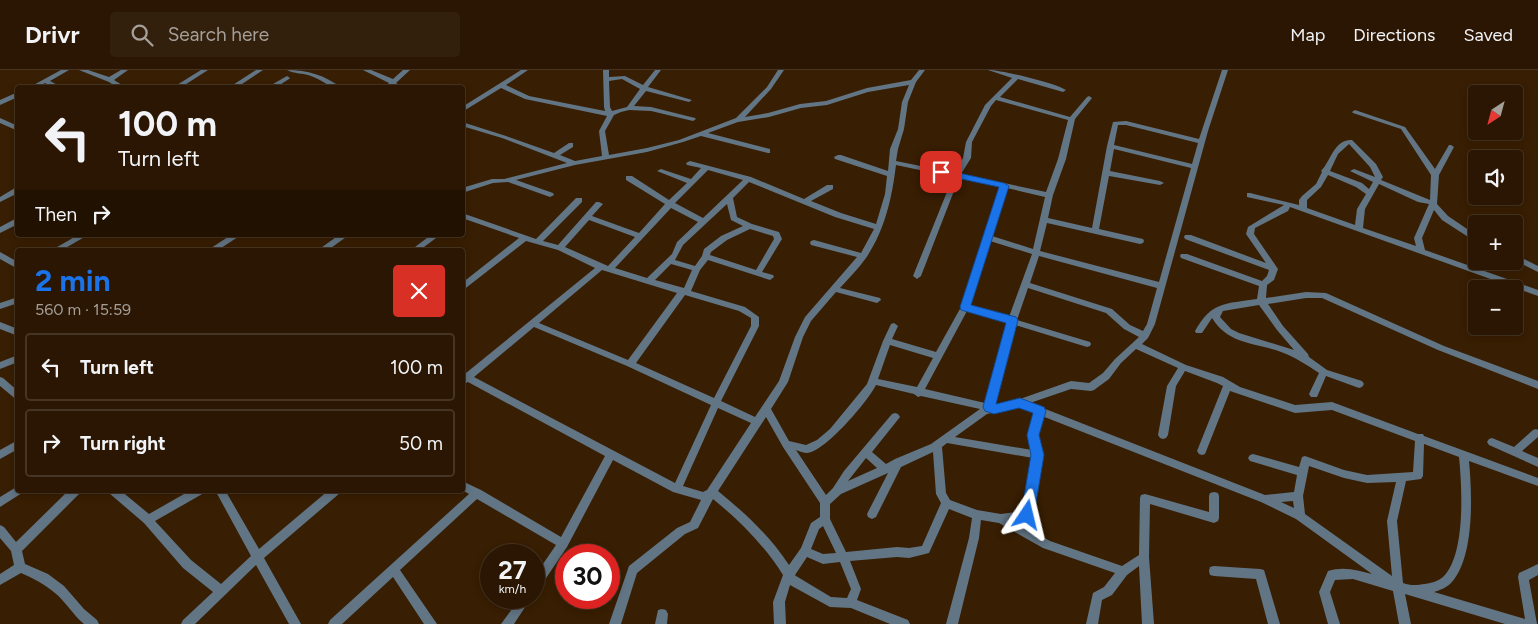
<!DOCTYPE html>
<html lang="en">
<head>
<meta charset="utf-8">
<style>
  :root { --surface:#2a1602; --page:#321f0c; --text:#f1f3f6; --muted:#a59f99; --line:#463524; --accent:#1a73e8 }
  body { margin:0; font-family:Figtree,sans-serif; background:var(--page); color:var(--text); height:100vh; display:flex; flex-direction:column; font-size:19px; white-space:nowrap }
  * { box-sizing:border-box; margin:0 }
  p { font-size:16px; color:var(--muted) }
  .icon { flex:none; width:28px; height:28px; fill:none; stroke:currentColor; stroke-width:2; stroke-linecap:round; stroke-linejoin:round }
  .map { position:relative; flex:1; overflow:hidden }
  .details { position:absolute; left:15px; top:178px; width:450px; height:245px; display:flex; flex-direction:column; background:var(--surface); border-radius:5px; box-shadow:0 2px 8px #0003,0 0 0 1px var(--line) }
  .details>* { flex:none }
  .hud { position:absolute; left:15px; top:15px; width:450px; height:152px; border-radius:5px; box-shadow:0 2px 8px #0003,0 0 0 1px var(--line); background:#2a1602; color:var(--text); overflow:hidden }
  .needle { width:32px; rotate:216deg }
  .tools { position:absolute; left:1468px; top:15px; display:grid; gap:10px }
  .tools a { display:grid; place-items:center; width:55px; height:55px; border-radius:5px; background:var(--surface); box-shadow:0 2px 8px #0003,0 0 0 1px var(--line); font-size:25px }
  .speed { position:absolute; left:480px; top:474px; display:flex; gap:10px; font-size:25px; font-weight:700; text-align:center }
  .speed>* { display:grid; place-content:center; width:65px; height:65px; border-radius:50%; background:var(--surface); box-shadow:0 2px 8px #0003,0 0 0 1px var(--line); line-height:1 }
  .speed small { font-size:12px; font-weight:400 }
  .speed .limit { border:8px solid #d22; background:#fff; color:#111 }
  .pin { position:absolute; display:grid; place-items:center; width:42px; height:42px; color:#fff; margin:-21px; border-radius:10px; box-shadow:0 2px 8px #0006 }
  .me { position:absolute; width:55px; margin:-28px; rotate:10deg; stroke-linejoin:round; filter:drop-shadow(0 0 4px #0008) }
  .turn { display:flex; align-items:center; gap:18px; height:105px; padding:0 20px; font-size:22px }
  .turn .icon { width:65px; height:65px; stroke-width:2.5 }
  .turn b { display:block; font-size:35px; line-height:42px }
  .then { display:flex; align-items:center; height:48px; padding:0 20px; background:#0003; gap:10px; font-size:19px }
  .round { display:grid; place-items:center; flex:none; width:52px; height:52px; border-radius:5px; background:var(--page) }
  .overview { display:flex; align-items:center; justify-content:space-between; height:85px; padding:0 20px }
  h1 { font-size:30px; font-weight:700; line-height:38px; color:var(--accent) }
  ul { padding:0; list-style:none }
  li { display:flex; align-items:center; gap:15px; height:68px; margin:0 10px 8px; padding:0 10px; border:2px solid var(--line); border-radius:5px }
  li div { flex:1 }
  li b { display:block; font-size:19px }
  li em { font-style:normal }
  header { display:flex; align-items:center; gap:30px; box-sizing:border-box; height:70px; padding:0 25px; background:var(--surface); border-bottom:1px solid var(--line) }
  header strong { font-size:24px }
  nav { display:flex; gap:28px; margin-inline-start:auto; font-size:18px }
  .search { width:350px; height:45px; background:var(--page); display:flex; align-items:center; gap:12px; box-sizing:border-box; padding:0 18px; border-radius:5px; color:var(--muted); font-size:19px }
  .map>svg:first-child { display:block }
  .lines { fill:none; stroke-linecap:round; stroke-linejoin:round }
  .minor { fill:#627584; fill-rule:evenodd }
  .route { fill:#1a73e8; stroke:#114b97 }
</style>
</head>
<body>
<header>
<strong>Drivr</strong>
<div class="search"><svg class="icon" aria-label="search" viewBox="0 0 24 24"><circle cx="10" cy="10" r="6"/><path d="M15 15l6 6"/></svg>Search here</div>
<nav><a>Map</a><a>Directions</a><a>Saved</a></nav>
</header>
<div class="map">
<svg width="1538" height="554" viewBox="0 0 1538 554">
  <rect width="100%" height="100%" fill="#381e02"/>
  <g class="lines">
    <!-- minor -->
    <path class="minor" d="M61 0H69L50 11 63 18H54L45 13 37 18H28Z
      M79 0H88L109 7 121 0H128L114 10 127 18H118L109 12Z
      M201 0H208L180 18H172Z
      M256 0H263L236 18H228Z
      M287 0C308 0 324 5 342 18 328 18 323 10 311 6 303 3 294 4 287 0Z
      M363 0H371L393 9 403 0H410L396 13 406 18H384L389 13Z
      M521 0H528L506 15 529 26 605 41 604 37 603 0H609V7L625 6 643 15 655 0H661L648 17 692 30 689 32 646 21 634 36 651 37 695 48 696 49 693 51 651 41 629 40 621 42 614 45 605 61 609 85 647 78 679 70 736 48 767 17 778 0H784L771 19 745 47 768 43 800 34 826 31 867 18 911 10 919 0H925L916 12 908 32 904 59 898 79 896 91 955 103 963 88 966 72 985 35 1012 8 988 0C1002 0 1055 13 1066 20L1063 22 1018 9 1000 27 1070 47 1087 27 1089 26 1092 28 1075 49 1066 89 1053 125 1048 148 1092 158 1107 76 1113 52 1126 51 1199 69 1222 0H1228L1208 61 1155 254 1148 268 1142 274 1186 295 1223 307 1240 317 1295 335 1332 332 1418 364H1423L1424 366 1538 408V416L1469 391C1472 423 1475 488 1451 513 1446 518 1440 520 1434 522L1525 549 1518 507 1519 503 1538 494V505L1529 510 1537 554H1505L1405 524 1411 554H1399L1393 521 1353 509 1335 510 1330 522 1340 554H1328L1319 522 1328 501C1343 496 1358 500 1372 504L1296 449 1261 432 1042 346 1038 365 1043 385 1032 445 1031 448 1015 451 1050 471 1122 496 1139 485 1140 428 1141 425 1145 424 1209 442V426L1210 423 1214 422 1218 423 1219 426V448L1218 451 1214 453 1150 434 1149 487 1154 554H1142L1139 496 1127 505 1112 525 1102 530 1098 554H1086L1093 523 1104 517 1115 503 1043 478 999 453 981 450 979 468 958 554H946L969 468 972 448 949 439 929 483 909 488 897 487 850 491 861 519 857 530 908 550 910 554H890L851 538 830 537 790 515 785 532 786 554H774L773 532 783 505C764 475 740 451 713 429L698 458 685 464 637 503 621 554H609L629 496 677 458 690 452 701 430 673 422 613 390 567 477 538 520 534 521V507L556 475 477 429 400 500 437 554H424L393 507 342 554H328L330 550 469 424 462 420V411L481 420 561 467 605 386 468 312 462 315V302L466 303 595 198 558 180 526 171 462 221V213L519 168 462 148V143L536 169 576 128H582V132L543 171 558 175 596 132H599L603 134 592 146 639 163 665 134 626 110V106H632L669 130 687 113 657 101 661 99 691 109 701 98 687 95 686 93 690 91 751 107 804 129 827 115H833V119L811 131 841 143 876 154 885 124 887 106 835 89 834 87 838 85H841L888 101 890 79 898 59 902 32 909 15 868 22 827 35 801 38 769 47 738 52 708 63 770 79V83H768L701 66 683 72 647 82 575 95 516 110 553 123 554 125 550 127 508 112 493 113 462 123V118L492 109H504L567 93 502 68 462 56V52L506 66 554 83 569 73H573V77L560 85 575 91 602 86 599 61 607 46 525 29 501 18 462 42V37ZM622 9 640 19 627 37 612 41 610 37 609 11ZM996 30 1068 50 1058 89 1046 122 961 104 971 88 972 72 991 36ZM1118 55H1126L1198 73 1192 94 1114 75ZM1114 79 1191 98 1159 212 1040 181 1047 153 1140 174 1143 173 1144 171 1143 169 1099 159 1109 106 1160 115 1164 113 1160 111 1110 101ZM896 95 953 107 913 206 917 209 921 206 959 108 1000 117 961 237 936 282 892 269 898 256 894 253 891 254 883 271 867 314 830 359 817 370 806 375 789 371 771 339 788 312 803 267 811 251 836 222 877 233 881 230 880 228 840 218C849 208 859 198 866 188 885 160 892 128 896 95ZM708 100 743 110 703 148 675 133ZM749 112 835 147 874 159 861 183 814 170 811 171 810 173 811 175 857 187 805 247 795 267 779 311 755 347 721 331 759 256V247L745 237 691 221 700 200 708 190 770 210 774 207 773 205 762 202 782 169 779 162 752 154 737 147 733 128ZM1007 118 1045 127 1033 179 992 166ZM727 134 731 150 743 156 721 166 704 179 702 186 695 196 675 190 683 175ZM671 138 698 152 677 172 672 184 647 208 615 198ZM589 150 635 167 608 196 565 177ZM750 159 773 166 774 169 756 200 710 185 711 182 727 170ZM990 171 1032 184 1009 247 970 235ZM1039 186 1157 218 1147 254 1143 261 1130 255 1112 239 1030 213ZM671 194 692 200 684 218 655 210ZM602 200 677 223 628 290 539 253ZM1028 218 1106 243 1124 259 1139 267 1115 289 1103 303 1089 313 1071 311 1020 329 994 335 1015 255 1087 277 1090 276 1091 274 1090 272 1017 250ZM685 225 739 241 751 248V256L714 328 636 293ZM967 241 1007 253 985 333 925 319ZM534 257 627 296 711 335 675 413 474 307ZM890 275 933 288 917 317 878 309ZM1136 279 1178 298 1167 316 1158 365 1160 368 1163 369 1166 368 1168 365 1176 316 1185 301 1217 313 1223 316 1197 381 1199 384 1202 385 1205 384 1230 321 1295 343 1332 340 1415 371 1413 402 1367 405 1344 400 1305 386 1302 387 1299 397 1253 384 1250 385 1248 388 1250 391 1297 405 1294 422 1265 425 1030 333 1071 319 1091 321 1094 320 1109 309 1121 293ZM876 315 914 324 918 327 921 326 980 339 931 374 895 389 886 394 872 382 900 347 898 344 895 343 892 344 844 401 833 418 826 425 796 380C799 381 804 383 807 383 825 382 868 331 876 315ZM1020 337 1034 342 1028 365 1032 380 955 367 987 344ZM718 338 751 353 707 420 703 422 683 416ZM766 347 783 377 820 433V447L811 453 801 478 789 495C770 466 745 443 718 421ZM947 373 1033 388 1023 441 1001 444 977 440 950 430 946 423 942 377ZM1424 374 1459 387C1462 417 1466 485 1443 507 1438 511 1432 513 1425 514 1417 515 1411 516 1403 513L1397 451 1406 411 1421 409 1423 406ZM933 382 936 424 941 433 922 476 909 478 897 477 846 482 830 449V434L841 424 888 403 867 444 868 447 872 449 876 447 901 397ZM866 388 877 398 848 411ZM1309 396 1344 408 1367 413 1396 412 1387 451 1392 506 1305 444 1303 426ZM1293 431 1294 438 1281 432ZM823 456 836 483 823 484 811 479 819 459ZM807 487 823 494 840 492 851 519 847 528 831 527 796 506 795 505Z
      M287 6 290 8 289 9 275 18H266Z
      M18 22V27L0 35V30Z
      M1355 40 1405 57 1435 99 1449 75H1451L1454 77 1439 105 1437 134 1448 146 1476 165V172L1442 150 1434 140 1422 168 1425 180 1538 220V226L1290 137 1288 141 1255 158 1254 164 1278 199 1274 210 1267 215 1266 228 1306 222 1326 223 1444 276 1538 311V319L1438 280 1322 228H1306L1268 234 1283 256 1308 284 1309 287 1327 300 1362 311 1364 314 1362 317 1359 318 1326 306 1317 327H1311L1309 324 1319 303C1307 295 1295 287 1281 282 1254 272 1229 275 1212 248L1202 263H1196L1195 261C1212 231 1225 234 1257 229L1259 216 1181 188 1180 186 1181 184H1187L1262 211 1267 206 1269 200 1185 169 1184 167 1185 165H1191L1266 193 1246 164 1248 157 1284 135 1247 127V123H1250L1299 135V130L1302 126 1316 114 1322 102 1321 101C1331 91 1334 69 1352 70L1376 94 1383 107 1381 110 1430 130 1431 105 1401 59 1353 43 1352 42ZM1349 74 1370 97 1375 107 1354 99 1350 101 1373 112 1369 119 1362 113 1330 101 1338 84ZM1328 105 1356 117 1366 124 1357 139 1355 155 1307 138V130L1321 117ZM1379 114 1418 132 1429 134 1414 168 1416 176 1363 158 1365 139ZM1259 235 1277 260 1294 280 1239 263 1231 259 1220 247 1223 241Z
      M0 48 18 56V61L0 53Z
      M15 118H18V123L0 132V127Z
      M15 149H18V154L0 163V157Z
      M78 165H88L62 180H52Z
      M231 165H241L218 180H208Z
      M339 165H349L328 180H318Z
      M431 165H440L420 180H411Z
      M0 182 18 192V199L0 189Z
      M1514 184 1538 196V202L1514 190Z
      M18 227V233L0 239V233Z
      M0 252 18 259V266L0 259Z
      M18 285V292L0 299V292Z
      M0 307 3 308 18 321V331L0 316Z
      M1536 359 1538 360V367L1522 381 1538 388V397L1489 375 1487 372 1489 369 1492 368 1514 377 1533 360Z
      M18 370V379L0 389V380Z
      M18 416V420H23L22 423 0 437V427Z
      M69 420H81L80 423 22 481 25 494 48 504 64 516 84 539 97 550 99 554H84C73 545 66 532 55 523 44 514 33 508 21 503L0 515V504L14 495 11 481 0 468V455L4 457 16 472Z
      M108 420H120L149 444 191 420H205L204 423 155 451 191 490 221 514 251 486 215 420H225L259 479 329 420H341L340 423 264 488 301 554H289L256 495 195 554H181L183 550 213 522 183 498 144 453 109 423Z
      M1214 496 1260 499 1264 500 1280 554H1268L1256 509 1214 506 1210 505 1209 501 1210 497Z
      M520 528H531L514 554H501Z
      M662 539 666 540 668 544 667 554H655L658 540Z"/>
  </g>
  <!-- route -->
  <path class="route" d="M941 99 1004 113 1009 116 971 235 1016 247 1018 250 996 334 1020 328 1044 337 1046 341 1039 365 1044 385 1034 445 1032 449 1027 451 1023 449 1021 445 1031 385 1027 365 1033 343 1019 338 994 344 985 341 983 337 1006 253 961 240 960 237 999 117 938 104 936 102Z"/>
</svg>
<div class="tools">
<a><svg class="needle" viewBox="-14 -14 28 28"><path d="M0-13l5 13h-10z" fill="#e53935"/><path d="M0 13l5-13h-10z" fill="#a59f99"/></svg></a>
<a><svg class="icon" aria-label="sound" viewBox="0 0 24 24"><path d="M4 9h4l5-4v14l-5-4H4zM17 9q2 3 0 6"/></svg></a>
<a>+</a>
<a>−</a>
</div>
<div class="speed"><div>27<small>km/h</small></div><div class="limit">30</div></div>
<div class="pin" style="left:941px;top:102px;background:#d93025"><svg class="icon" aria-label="arrive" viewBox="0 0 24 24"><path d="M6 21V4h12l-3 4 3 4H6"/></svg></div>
<svg class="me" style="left:1027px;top:445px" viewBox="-20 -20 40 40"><path d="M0-17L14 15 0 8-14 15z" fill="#1a73e8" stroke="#fff" stroke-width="4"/></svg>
<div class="hud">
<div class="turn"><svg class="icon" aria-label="left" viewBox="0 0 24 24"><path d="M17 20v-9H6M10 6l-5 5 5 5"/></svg><div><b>100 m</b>Turn left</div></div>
<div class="then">Then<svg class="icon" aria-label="right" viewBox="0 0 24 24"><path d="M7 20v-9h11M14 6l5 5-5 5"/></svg></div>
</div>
<section class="details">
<div class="overview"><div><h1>2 min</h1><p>560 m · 15:59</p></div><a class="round" style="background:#d93025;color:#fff"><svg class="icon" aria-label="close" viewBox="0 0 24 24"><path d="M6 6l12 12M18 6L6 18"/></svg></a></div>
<ul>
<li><svg class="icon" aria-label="left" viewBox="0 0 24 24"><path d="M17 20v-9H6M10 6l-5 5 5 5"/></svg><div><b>Turn left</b></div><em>100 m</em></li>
<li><svg class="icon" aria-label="right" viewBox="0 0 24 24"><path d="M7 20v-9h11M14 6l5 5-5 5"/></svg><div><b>Turn right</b></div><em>50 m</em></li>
</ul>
</section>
</div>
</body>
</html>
